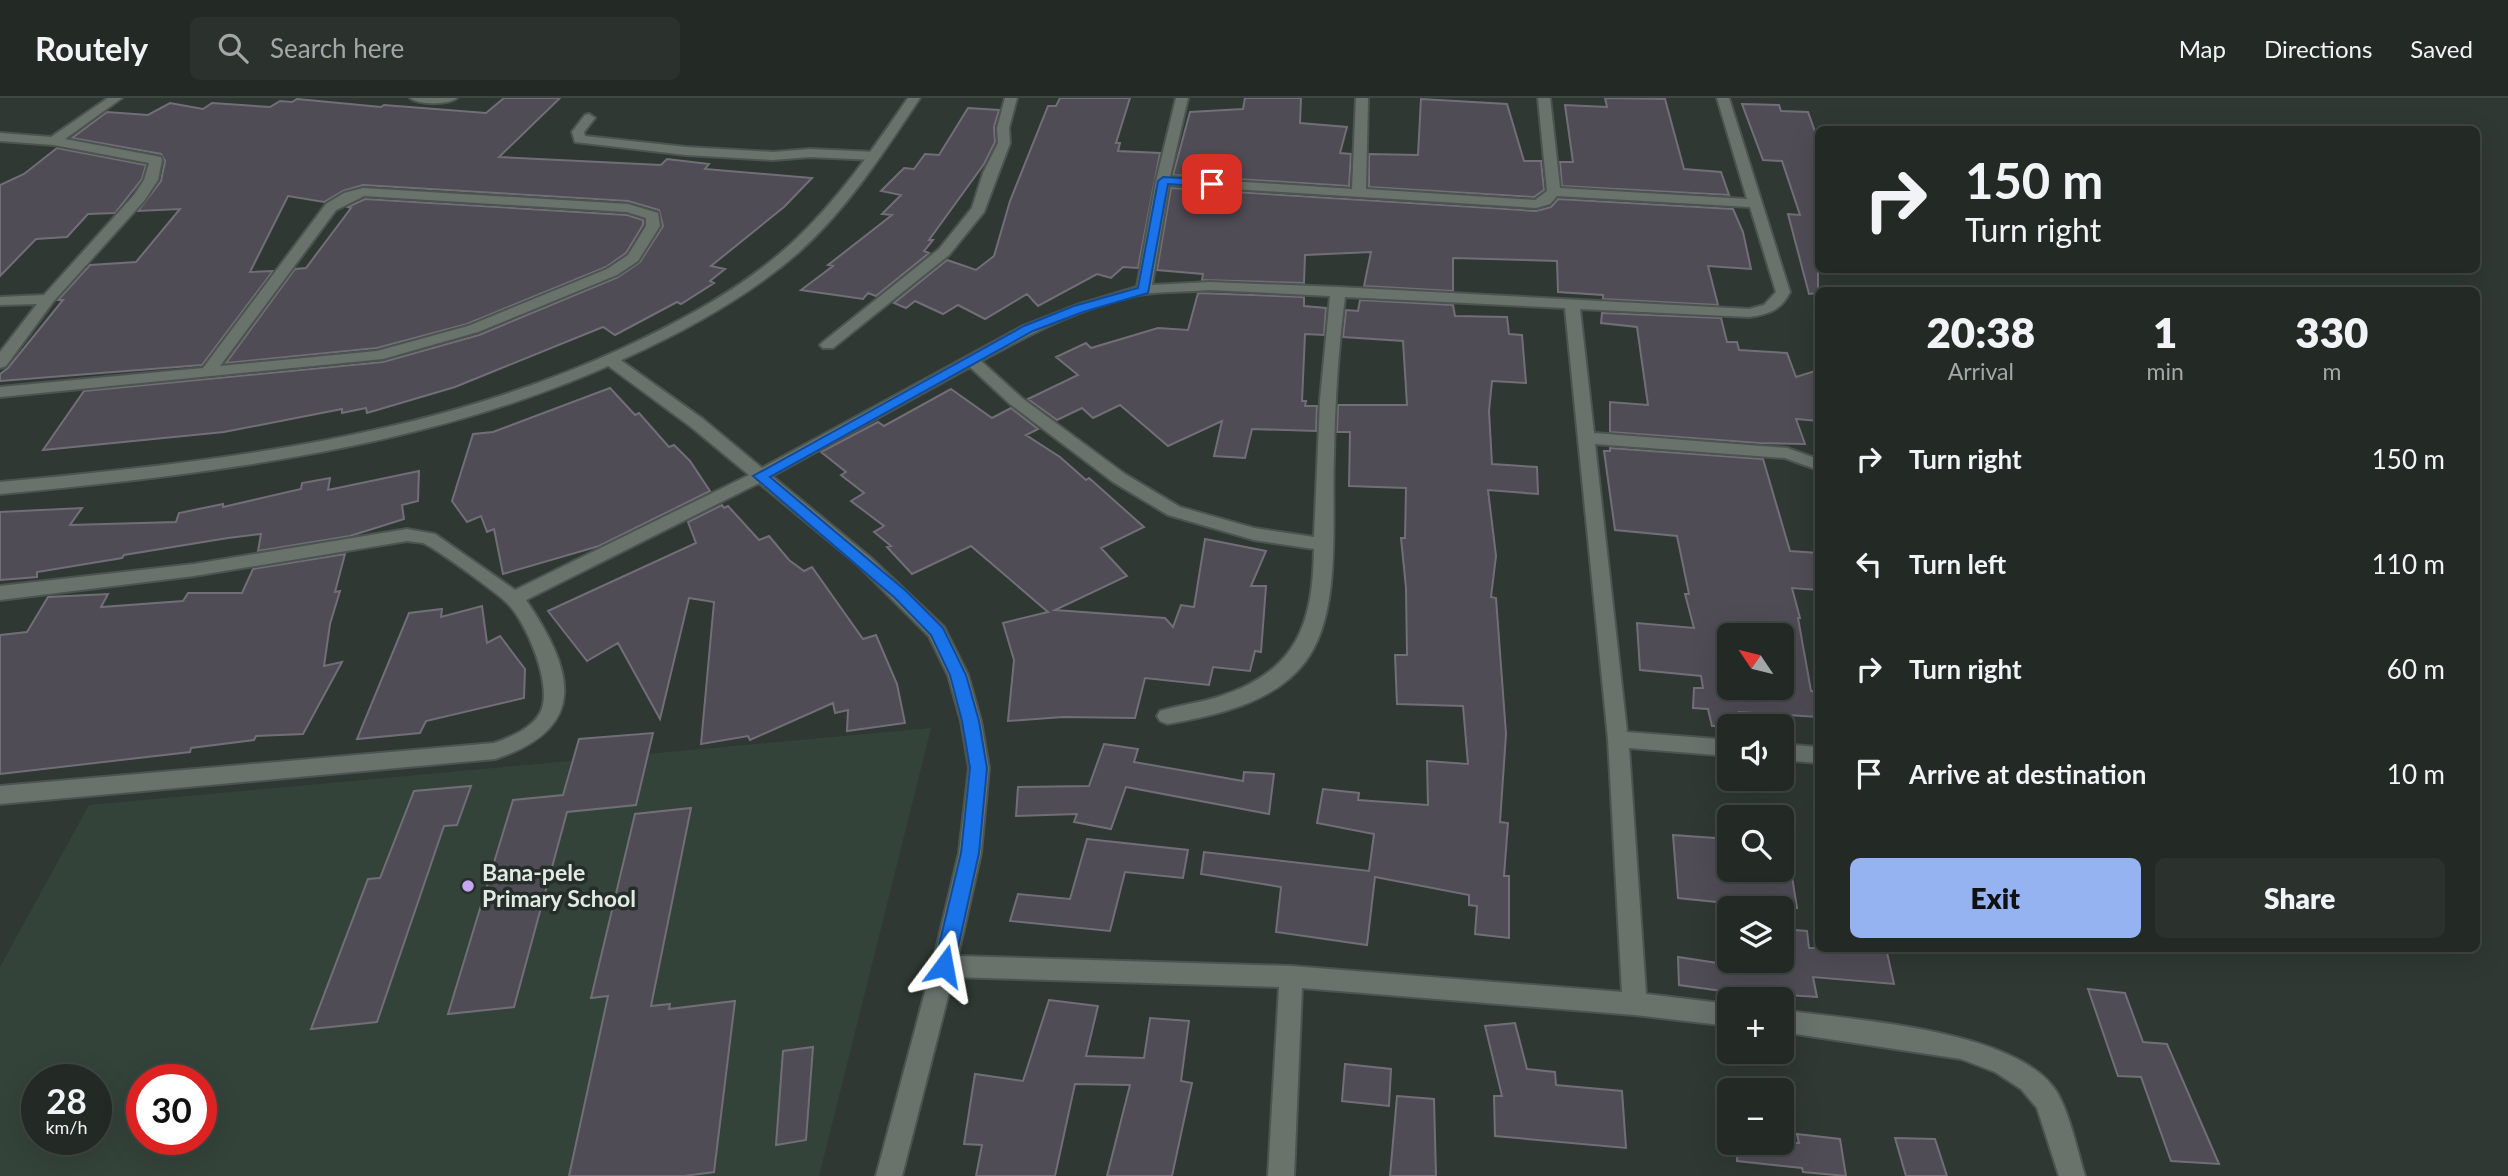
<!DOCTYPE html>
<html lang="en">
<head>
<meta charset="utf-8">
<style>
  :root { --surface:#232a26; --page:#2b322e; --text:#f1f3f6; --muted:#a3a7a7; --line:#404643; --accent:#95b2f1 }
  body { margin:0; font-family:Lato,sans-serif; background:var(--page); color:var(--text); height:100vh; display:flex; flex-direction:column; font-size:26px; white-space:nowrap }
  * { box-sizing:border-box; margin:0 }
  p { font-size:23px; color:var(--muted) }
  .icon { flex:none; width:38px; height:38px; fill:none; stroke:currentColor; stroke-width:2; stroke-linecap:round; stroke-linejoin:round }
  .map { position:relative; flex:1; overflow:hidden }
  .drawer { position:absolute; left:1815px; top:189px; width:665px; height:665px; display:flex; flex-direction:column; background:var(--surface); border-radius:10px; box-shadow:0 7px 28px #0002,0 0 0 2px var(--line) }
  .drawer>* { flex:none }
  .hud { position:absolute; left:1815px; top:28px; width:665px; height:147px; border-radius:10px; box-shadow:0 7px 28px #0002,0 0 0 2px var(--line); background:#232a26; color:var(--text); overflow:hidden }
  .needle { width:46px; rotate:305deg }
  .controls { position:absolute; left:1717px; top:525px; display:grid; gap:14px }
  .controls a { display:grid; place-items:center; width:77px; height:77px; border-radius:10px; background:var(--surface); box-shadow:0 7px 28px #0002,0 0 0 2px var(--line); font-size:35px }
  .speed { position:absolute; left:21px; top:966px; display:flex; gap:14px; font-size:35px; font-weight:700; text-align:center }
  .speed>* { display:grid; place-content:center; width:91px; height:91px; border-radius:50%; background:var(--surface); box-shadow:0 7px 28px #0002,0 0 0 2px var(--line); line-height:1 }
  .speed small { font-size:18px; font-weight:400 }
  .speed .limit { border:10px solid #d22; background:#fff; color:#111 }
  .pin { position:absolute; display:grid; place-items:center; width:60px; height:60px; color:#fff; margin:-30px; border-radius:14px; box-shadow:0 4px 10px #0006 }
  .me { position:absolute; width:77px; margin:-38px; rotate:13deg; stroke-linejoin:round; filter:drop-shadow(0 0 5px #0008) }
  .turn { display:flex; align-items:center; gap:24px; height:147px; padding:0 35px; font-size:32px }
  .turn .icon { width:91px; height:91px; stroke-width:2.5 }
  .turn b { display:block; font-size:49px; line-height:60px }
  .eta { display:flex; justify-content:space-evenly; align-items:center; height:119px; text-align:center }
  .eta b { font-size:42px; font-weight:800; line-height:49px }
  .primary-button { display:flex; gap:14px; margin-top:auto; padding:14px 35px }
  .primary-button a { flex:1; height:80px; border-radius:10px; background:var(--accent); color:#111; font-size:28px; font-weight:800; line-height:80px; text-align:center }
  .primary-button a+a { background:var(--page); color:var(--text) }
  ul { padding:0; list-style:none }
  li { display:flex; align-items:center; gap:21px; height:105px; padding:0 35px }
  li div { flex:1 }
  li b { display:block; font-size:26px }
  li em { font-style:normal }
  header { display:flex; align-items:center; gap:42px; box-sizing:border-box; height:98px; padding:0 35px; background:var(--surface); border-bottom:2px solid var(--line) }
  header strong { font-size:33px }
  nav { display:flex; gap:38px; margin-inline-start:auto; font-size:24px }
  .search { width:490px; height:63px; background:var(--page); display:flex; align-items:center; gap:18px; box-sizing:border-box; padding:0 24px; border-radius:10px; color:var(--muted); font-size:26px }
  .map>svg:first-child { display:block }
  .built { fill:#344339; fill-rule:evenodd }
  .building { fill:#504c56; stroke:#726e78; stroke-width:2; fill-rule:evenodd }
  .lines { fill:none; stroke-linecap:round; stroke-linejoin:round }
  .minor-casing { stroke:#4c544f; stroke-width:4 }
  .tertiary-casing { stroke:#4c544f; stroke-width:4 }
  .minor { fill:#69736c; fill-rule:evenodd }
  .tertiary { fill:#69736c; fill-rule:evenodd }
  .route { fill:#1a73e8; stroke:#114b97; stroke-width:2 }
  .poi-dot { fill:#c7a6f0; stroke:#252e28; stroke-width:2.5 }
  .labels { text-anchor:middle; stroke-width:7; stroke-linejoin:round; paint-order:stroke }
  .poi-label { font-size:23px; font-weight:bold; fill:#e3e9e5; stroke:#252e28; text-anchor:start }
</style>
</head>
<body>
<header>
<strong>Routely</strong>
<div class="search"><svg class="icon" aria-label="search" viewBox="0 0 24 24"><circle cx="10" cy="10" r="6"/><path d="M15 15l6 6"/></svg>Search here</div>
<nav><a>Map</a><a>Directions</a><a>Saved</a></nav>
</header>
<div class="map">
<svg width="2508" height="1078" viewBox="0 0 2508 1078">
  <rect width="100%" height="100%" fill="#2f3832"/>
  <!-- built -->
  <path class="built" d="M931 630 819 1078H0V869L89 707ZM37 982H96V1041H37ZM142 982H201V1041H142Z"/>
  <!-- building -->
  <path class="building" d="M504 0H560L499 59 661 67 667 61 709 66 705 71 812 80 784 109 711 168 725 171 710 183 714 185 681 206 677 204 615 237 603 229 455 289 367 315 366 310 342 315V311L224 334 43 352 84 293 383 264 479 237 618 179 640 164 663 128 659 112 628 103 363 87 343 93 324 104 288 98 250 174 273 173 202 267 0 283V276L8 270 63 202H58L90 167 136 164 180 111 138 113 161 83 165 63 161 56 72 40 107 14 148 17 170 5 203 11 212 5 270 9 280 3 292 4 297 1 381 9 384 7 486 15Z
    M1060 0H1130L1116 45H1120L1118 53 1160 55 1138 170 1123 169 1111 180 1097 176 1038 208 1027 196 985 221 958 207 943 216 915 203 906 210 894 205 947 162 976 172 994 158 1010 103 1048 8H1056Z
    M1245 0H1301L1300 25 1347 29 1340 55 1351 56 1349 88 1173 77 1190 14 1243 11Z
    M1605 0 1665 1 1684 71 1721 74 1729 97 1562 88 1560 64H1573L1565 7 1607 9Z
    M1421 1 1507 6 1524 63H1541L1544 92 1534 99 1369 89V56L1418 57Z
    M1742 6 1779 7 1781 13 1808 14 1818 42V195L1809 196 1788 116 1800 117 1782 63 1763 62Z
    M968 10 999 12 994 29 995 44 984 66 929 142H933L924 153 929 155 876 198 868 195 863 201 801 192 833 168 828 167 892 117 882 116 901 97 881 93 904 70 914 71 925 56 939 57Z
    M57 50 146 67 142 81 115 115 88 116 67 139 36 141 0 178V87L24 76Z
    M1171 90 1536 113 1551 109 1558 101 1733 111 1743 134 1751 171 1708 168 1718 207 1603 201V197L1558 194 1557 163 1453 160V193L1364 188 1371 154 1305 157 1304 185 1202 182 1203 176 1157 172Z
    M365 101 627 117 643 122V127L626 155 606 169 467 226 377 250 226 265 295 171 306 170 351 110 348 109Z
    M1198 195 1304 199V208L1326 210 1324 237 1305 236 1302 303H1306L1305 308H1317L1316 333 1252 331 1245 360 1214 358 1222 323 1168 348 1120 307 1093 320 1082 310 1057 322 1028 301 1078 277 1056 259 1086 245 1091 250 1158 230 1188 232Z
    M1360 202 1453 207 1455 218 1507 219 1509 236 1522 237 1526 285 1492 283 1489 313 1492 366 1537 369 1538 396 1488 392 1496 458 1491 499 1496 500 1506 636 1500 724 1508 725 1504 778H1509V840L1475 836 1477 808 1469 807V797L1375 779 1367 847 1276 834 1281 789 1201 776 1204 754 1369 773 1374 736 1317 725 1323 691 1359 695 1358 702 1428 707 1427 663 1468 666 1463 608 1397 606 1395 557H1407L1406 490 1401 440H1405L1406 390 1349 388 1350 334H1337L1338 307H1407L1403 243 1343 239 1346 212 1358 213Z
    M1602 215 1721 220 1727 244H1737L1739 252 1787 255 1796 279 1818 272V323L1796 321 1805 346 1759 345 1610 334V304L1648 307 1637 229 1601 225Z
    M610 290 635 317 639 315 669 349 674 347 690 363 710 393 599 448 503 476 494 431 487 434 481 418 467 424 452 403 473 336 493 334Z
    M951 291 992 320 1011 310 1038 331 1026 337 1060 359 1086 382 1089 380 1144 429 1101 450 1127 478 1055 512 1165 520 1173 529 1181 507 1194 509 1205 441 1266 453 1251 488H1266L1261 554 1255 553 1250 573 1213 569 1209 587 1145 580 1135 620 1063 619 1008 623 1014 562 1003 525 1048 514 971 448 912 476 887 449 891 448 874 434 884 428 851 403 864 395 841 377 846 374 821 354 878 324 884 328Z
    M1610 350 1763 361 1790 453 1818 455V492L1792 490 1800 520H1798L1811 593 1815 594 1818 604V619L1739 614 1743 628H1712L1708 611 1693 610 1694 590H1703L1701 578 1640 572 1637 525 1694 530 1685 496H1689L1677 438 1615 432 1604 353H1610ZM1725 537H1782V590H1729Z
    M419 373 418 403 402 407 404 421 350 438 258 453 261 436 228 440 124 457 122 460 37 474V479L0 482V414L82 410 70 427 176 424 179 415 223 406V409L301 391 302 385 330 380 328 392Z
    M722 407 724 410 728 408 759 442 769 438 789 462 804 473 812 469 863 541 876 537 897 586 905 625 847 633 848 612 835 615 833 605 750 642 748 638 701 646 714 504 689 500 660 621 618 545 587 563 548 513 696 445 688 424Z
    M345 456 335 494 340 493 330 526 324 568 342 564 303 636 256 638 254 642 191 650 190 654 0 676V537L27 534 48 499 108 496 101 509 183 503 188 495H242L253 471Z
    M482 508 487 545 500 538 525 571 524 600 426 623 420 635 357 641 409 515 442 511 441 519Z
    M653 635 636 707 567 714 514 909 448 916 513 702 563 697 579 641Z
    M1104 646 1138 651 1134 664 1243 683 1244 674 1274 676 1269 716 1126 689 1111 731 1074 724 1077 716 1016 718 1018 689 1089 688Z
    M471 688 457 727 444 728 377 924 311 931 368 781 380 780 414 693Z
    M691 710 651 908 670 906 669 911 735 903 714 1074 684 1078H569L608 898 591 900 635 716Z
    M1673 737 1729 741V772H1791L1797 810H1726V805L1678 800Z
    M1087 741 1188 752 1183 780 1125 774 1110 833 1010 823 1018 796 1070 801Z
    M1782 831 1807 833 1809 850H1886L1894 886 1813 879 1817 899 1787 897 1788 902 1679 887 1678 859 1731 867V863H1782Z
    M2088 891 2125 895 2143 944 2167 946 2219 1066 2171 1063 2141 979 2118 978Z
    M1049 902 1098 908 1086 958 1144 960 1150 920 1189 923 1181 983 1192 985 1172 1078H1107L1130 987 1075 986 1055 1078H976L982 1047 964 1046 975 976 1023 983Z
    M1515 925 1527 971 1555 974 1556 987 1622 993 1626 1050 1495 1038 1494 998H1502L1485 928Z
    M813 949 806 1042 776 1047 783 953Z
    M1345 966 1391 971 1389 1008 1342 1003Z
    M1397 998 1434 1001 1436 1078H1390Z
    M1797 1036 1840 1041 1846 1078 1803 1074 1802 1070 1737 1063 1738 1045H1799Z
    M1895 1040 1935 1041 1947 1078H1906Z"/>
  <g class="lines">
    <defs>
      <path id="minor" d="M108 0H122L65 41 161 59 162 62 158 82 144 103 53 204 6 268 0 270V254L37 206 0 207V199L44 197 134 97 144 82 149 65 54 47 0 43V35L51 39Z
        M410 0H457C448 7 419 7 410 0Z
        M1005 0H1017L1009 30 1010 45 984 114 949 157 833 250H823L820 247 823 244 939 151 972 110 983 75 998 45 997 30Z
        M1176 0H1188L1170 79 1352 91 1356 0H1368L1366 91 1535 102 1547 93 1538 0H1550L1560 90 1747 101 1717 0H1729L1790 194C1781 212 1769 216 1749 219L1580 211 1594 335 1787 350 1818 361V372L1785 360 1595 346 1627 634 1729 642V658L1629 650 1646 896 1729 906V928L1635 917 1302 890 1294 1078H1268L1279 889 953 879 902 1078H876L932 868 959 755 969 670 961 623 948 577 929 538 858 467 759 385 526 502C573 571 591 630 495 661L0 706V688L494 645C511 639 533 630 541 613 553 587 526 522 506 504 496 494 434 449 423 445 418 444 412 444 407 443L194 478 0 502V488L194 466 407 431 435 436 515 492 749 377 691 329 607 267 605 264 607 261H619L703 321 762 370 1023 228 1074 208 1137 189 1156 83ZM1169 87 1536 110 1550 106 1557 98 1750 109 1776 194 1764 207 1749 211 1338 189 1210 184 1152 187ZM1210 192 1330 198 1320 302 1314 439 1254 430 1180 409 1125 376 1022 300 981 263C1032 235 1087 206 1145 196 1166 193 1189 194 1210 192ZM1345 199 1565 210 1608 641 1622 894 1291 868 958 858 981 755 989 670 981 623 968 577 944 529 870 459 772 378 970 269 1010 306 1113 384 1168 417 1254 442 1314 451C1313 528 1296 574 1218 599 1199 605 1179 607 1160 613L1157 618 1160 623 1167 626C1214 618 1274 605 1305 564 1343 515 1331 419 1334 358 1335 305 1338 252 1345 199Z
        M589 16 595 20 584 34 585 38 686 49 773 54 810 51 875 54 881 58 875 62 810 59 773 62 686 57 575 44 572 34 585 17Z
        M363 90 628 106 658 115 660 128 638 163 617 177 478 234 383 261 0 299V289L203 270 326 106 344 95ZM364 98 627 114 646 120V128L628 157 607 171 468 228 377 253 220 268 336 112Z
        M1782 646 1818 649V665L1782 662Z
        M1782 912C1851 922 2021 931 2058 996 2071 1020 2077 1052 2085 1078H2059L2037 1010 2021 991 1995 974 1961 961 1782 934Z"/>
      <path id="tertiary" d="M908 0H920C884 54 848 110 799 154 749 198 689 231 628 259 431 351 215 375 0 396V384C213 364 426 341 623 250 683 222 743 190 793 144 838 102 873 51 908 0Z"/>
    </defs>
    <!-- minor casing -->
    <use href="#minor" class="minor-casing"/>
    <!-- tertiary casing -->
    <use href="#tertiary" class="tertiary-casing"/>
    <!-- minor -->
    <use href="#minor" class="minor"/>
    <!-- tertiary -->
    <use href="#tertiary" class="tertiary"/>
  </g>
  <!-- route -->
  <path class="route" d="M1163 79 1212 82 1218 86 1212 89 1168 86 1148 195 1083 214 1033 233 770 379 906 493 943 530 966 577 979 623 987 670 979 755 954 868 951 874 944 877 937 874 934 868 961 755 970 670 962 623 950 577 931 537 895 500 753 378 1024 228 1074 208 1138 190 1158 83Z"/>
  <!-- markers -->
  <circle class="poi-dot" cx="468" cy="788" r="7"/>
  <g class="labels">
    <!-- poi labels -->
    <g class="poi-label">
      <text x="482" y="783">Bana-pele<tspan x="482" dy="26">Primary School</tspan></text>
    </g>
  </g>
</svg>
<div class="controls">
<a><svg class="needle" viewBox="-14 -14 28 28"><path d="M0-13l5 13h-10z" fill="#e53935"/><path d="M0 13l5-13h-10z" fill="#a3a7a7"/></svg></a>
<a><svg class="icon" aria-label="sound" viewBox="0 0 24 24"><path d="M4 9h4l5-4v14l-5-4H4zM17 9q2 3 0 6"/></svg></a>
<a><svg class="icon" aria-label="search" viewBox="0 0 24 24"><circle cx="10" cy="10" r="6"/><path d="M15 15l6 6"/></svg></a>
<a><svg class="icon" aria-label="layers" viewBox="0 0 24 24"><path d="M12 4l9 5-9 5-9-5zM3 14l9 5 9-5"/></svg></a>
<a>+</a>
<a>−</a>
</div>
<div class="speed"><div>28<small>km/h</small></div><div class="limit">30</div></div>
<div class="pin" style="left:1212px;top:86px;background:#d93025"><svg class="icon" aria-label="arrive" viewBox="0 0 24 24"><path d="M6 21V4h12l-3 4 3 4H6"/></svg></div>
<svg class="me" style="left:944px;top:868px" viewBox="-20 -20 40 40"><path d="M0-17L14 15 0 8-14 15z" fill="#1a73e8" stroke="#fff" stroke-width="4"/></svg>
<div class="hud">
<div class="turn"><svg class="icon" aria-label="right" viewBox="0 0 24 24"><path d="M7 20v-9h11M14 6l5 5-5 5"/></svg><div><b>150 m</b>Turn right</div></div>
</div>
<section class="drawer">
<div class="eta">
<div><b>20:38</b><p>Arrival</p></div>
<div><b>1</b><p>min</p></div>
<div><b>330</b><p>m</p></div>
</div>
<ul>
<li><svg class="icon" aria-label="right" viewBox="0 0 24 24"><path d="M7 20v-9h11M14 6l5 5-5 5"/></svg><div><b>Turn right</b></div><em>150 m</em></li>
<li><svg class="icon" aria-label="left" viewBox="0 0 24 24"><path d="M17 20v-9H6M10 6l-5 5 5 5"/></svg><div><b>Turn left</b></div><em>110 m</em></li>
<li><svg class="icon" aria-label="right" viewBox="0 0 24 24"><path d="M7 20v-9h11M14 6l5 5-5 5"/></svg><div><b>Turn right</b></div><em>60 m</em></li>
<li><svg class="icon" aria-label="arrive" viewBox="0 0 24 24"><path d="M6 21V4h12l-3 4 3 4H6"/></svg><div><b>Arrive at destination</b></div><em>10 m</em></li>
</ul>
<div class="primary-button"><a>Exit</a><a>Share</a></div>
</section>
</div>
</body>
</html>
